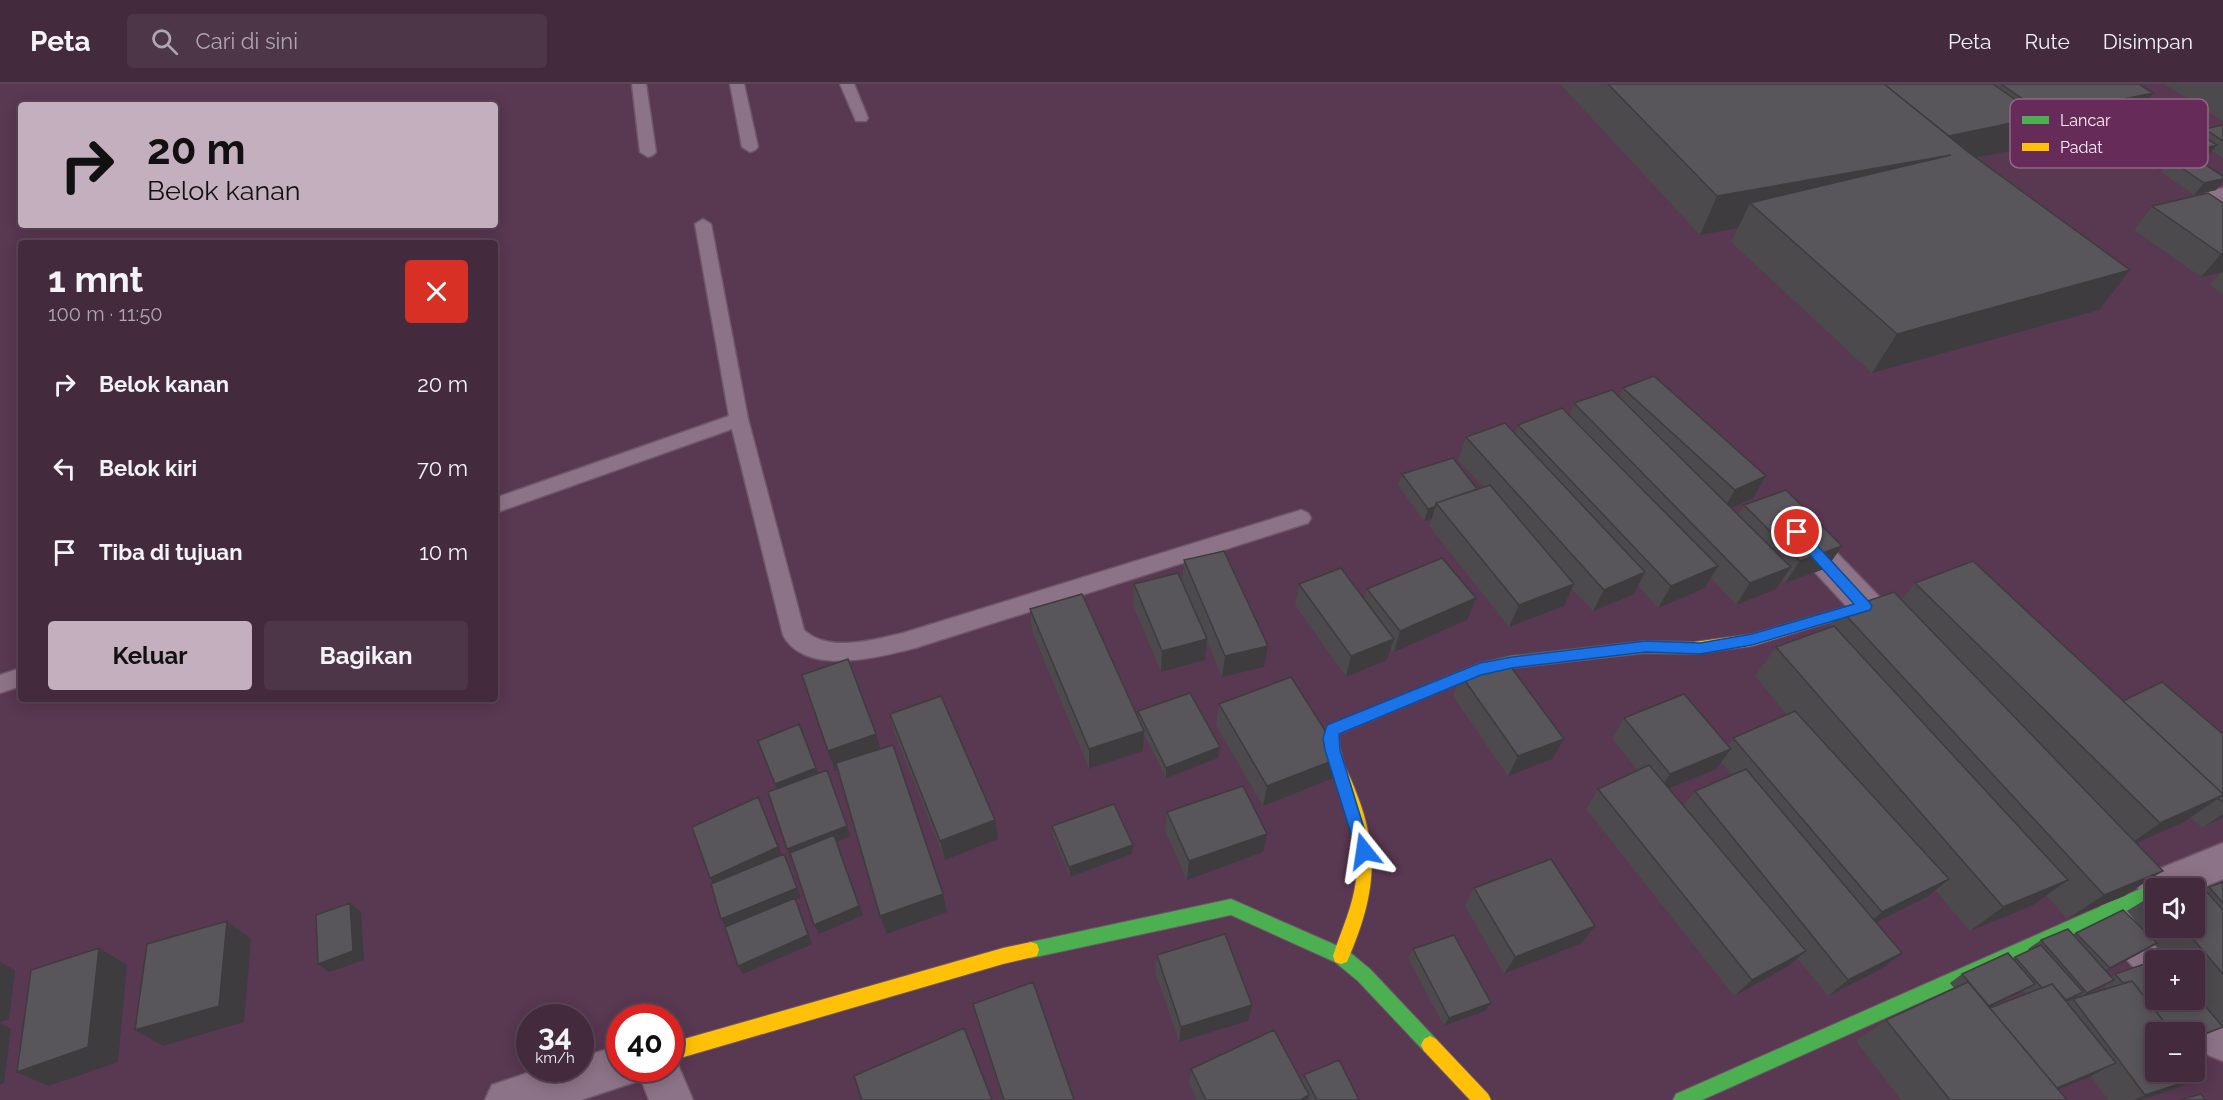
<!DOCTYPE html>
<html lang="id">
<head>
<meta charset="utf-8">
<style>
  :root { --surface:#432a3d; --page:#4d3648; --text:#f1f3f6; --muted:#afa7b0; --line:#5b4657; --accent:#c4afbe }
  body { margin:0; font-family:Raleway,sans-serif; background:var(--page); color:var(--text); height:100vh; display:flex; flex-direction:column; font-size:22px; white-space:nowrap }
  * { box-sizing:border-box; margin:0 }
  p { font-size:20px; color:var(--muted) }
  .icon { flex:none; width:33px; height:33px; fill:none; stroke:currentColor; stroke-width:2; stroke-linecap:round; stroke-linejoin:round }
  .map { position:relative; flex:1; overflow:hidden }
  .drawer { position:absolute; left:18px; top:156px; width:480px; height:462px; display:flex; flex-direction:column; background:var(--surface); border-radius:6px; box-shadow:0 3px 15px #0003,0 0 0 2px var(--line) }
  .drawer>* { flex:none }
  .guide { position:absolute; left:18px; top:18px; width:480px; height:126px; border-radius:6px; box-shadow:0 3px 15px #0003,0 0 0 2px var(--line); background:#c4afbe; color:#111; overflow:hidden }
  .controls { position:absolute; left:2145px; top:794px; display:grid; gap:12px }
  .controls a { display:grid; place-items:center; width:60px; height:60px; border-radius:6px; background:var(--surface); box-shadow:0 3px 15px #0003,0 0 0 2px var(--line); font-size:30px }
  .speed { position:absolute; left:516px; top:920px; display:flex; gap:12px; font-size:30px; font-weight:700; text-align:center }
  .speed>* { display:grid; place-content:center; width:78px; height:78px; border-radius:50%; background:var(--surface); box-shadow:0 3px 15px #0003,0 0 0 2px var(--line); line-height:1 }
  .speed small { font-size:15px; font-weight:400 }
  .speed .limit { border:9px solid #d22; background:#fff; color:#111 }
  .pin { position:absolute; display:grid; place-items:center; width:51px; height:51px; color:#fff; margin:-26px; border:3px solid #fff; border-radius:50%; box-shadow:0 2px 6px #0007 }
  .me { position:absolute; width:66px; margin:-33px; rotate:345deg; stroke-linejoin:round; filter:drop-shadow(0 0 4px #0008) }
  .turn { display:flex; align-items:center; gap:21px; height:126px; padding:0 30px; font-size:27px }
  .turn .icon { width:78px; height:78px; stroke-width:2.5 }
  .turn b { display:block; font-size:42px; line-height:51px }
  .round { display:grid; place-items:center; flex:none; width:63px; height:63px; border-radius:6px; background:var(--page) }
  .overview { display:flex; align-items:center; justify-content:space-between; height:102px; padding:0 30px }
  h1 { font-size:36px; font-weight:700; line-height:45px }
  .primary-button { display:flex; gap:12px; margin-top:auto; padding:12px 30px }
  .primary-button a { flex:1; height:69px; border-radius:6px; background:var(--accent); color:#111; font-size:24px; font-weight:700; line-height:69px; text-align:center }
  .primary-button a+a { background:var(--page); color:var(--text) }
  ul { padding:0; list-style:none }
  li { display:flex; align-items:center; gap:18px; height:84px; padding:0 30px }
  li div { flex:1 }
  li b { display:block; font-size:22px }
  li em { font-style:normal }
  header { display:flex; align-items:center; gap:36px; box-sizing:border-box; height:84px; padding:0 30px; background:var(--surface); border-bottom:2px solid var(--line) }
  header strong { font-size:28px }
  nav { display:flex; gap:33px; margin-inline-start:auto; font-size:21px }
  .search { width:420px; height:54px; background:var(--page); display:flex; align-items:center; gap:15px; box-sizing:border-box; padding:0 21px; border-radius:6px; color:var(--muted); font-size:22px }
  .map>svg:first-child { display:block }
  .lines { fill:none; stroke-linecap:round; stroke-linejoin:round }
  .lane-casing { stroke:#6e5769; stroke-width:3 }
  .street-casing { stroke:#6e5769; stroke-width:3 }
  .fast-casing { stroke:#6e5769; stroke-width:2 }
  .slow-casing { stroke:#6e5769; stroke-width:2 }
  .lane { fill:#8d7387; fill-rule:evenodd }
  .street { fill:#8d7387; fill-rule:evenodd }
  .fast { fill:#4caf50; fill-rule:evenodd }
  .slow { fill:#ffc107; fill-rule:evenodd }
  .wall { fill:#4c4a4d; fill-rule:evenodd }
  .shaded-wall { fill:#3e3c3f }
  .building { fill:#58565a; stroke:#3e3c3f; stroke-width:1.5 }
  .route { fill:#1a73e8; stroke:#114b97; stroke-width:1.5 }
  .key { fill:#662b58; stroke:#946688; stroke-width:1.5 }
  .key-label { font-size:16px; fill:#feeff9 }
</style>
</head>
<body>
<header>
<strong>Peta</strong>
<div class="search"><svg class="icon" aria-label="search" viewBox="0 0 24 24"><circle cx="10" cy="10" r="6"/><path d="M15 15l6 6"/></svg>Cari di sini</div>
<nav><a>Peta</a><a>Rute</a><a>Disimpan</a></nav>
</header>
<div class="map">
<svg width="2223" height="1016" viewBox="0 0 2223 1016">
  <rect width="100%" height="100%" fill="#593851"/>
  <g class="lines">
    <defs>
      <path id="lane" d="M632 0H646L656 68 653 71 648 73 640 68Z
        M730 0H744L758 63 755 66 750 68 742 63Z
        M840 0H854L868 34 866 37H856Z
        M703 135 711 140 748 335 804 546C829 569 873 556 903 549L1301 426 1308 429 1311 434 1308 439 915 564C880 573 805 593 783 551L732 345 495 429V414L729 332 695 140Z
        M21 584V602L0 609V591Z"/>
      <path id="street" d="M2223 104V118L2208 117 2205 112 2208 107Z
        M1797 436 1808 439 1899 533 1904 543 1899 553 1887 557 1875 553 1786 457 1781 448 1786 439Z
        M2223 759V795L2194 807V804H2156V821L2144 817 2138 804 2144 791Z
        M2115 814 2129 820 2170 865 2175 876H2156V899L2142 893 2101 846 2095 833 2101 820Z
        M2194 898 2202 900 2223 924V977L2208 971 2194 955V948H2188L2172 930 2166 915H2194Z
        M620 962V984H670V968L673 969 693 1016H649L639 990 635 998 581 1016H485L492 1001 542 984H580V973Z"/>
      <path id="fast" d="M1645 557 1694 558 1699 560 1701 564 1699 568 1694 570 1645 569 1512 584 1482 590 1339 650 1340 664 1345 683 1343 688 1338 690 1333 688C1326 674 1320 656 1327 642L1480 579 1512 572Z
        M2156 798 2162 800 2164 804H2156V813L1702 1016H1673L1676 1010Z
        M1231 815 1347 866 1370 885 1436 955 1439 961 1436 967 1430 970 1424 967 1358 897 1335 878 1231 831 1031 874 1025 872 1023 866 1025 860 1031 858Z"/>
      <path id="slow" d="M1865 517 1870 518 1872 522 1870 526 1752 562 1694 570 1689 568 1687 564 1689 560 1694 558 1752 550Z
        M1338 676 1343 678C1380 756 1381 799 1347 878L1341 880 1335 878 1333 872C1341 847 1353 822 1356 796 1361 756 1344 719 1331 683L1333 678Z
        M1031 858 1037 860 1039 866 1037 872 1003 880 670 977V959L1003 864Z
        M1430 952 1436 955 1488 1010 1491 1016H1470L1424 967 1421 961 1424 955Z"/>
    </defs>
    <!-- lane casing -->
    <use href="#lane" class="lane-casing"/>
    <!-- street casing -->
    <use href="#street" class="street-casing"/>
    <!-- fast casing -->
    <use href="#fast" class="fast-casing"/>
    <!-- slow casing -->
    <use href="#slow" class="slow-casing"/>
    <!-- lane -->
    <use href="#lane" class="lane"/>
    <!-- street -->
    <use href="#street" class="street"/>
    <!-- fast -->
    <use href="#fast" class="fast"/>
    <!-- slow -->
    <use href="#slow" class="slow"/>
  </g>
  <!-- wall -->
  <path class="wall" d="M1560 0H2139L2131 41 2025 63 2022 61 2020 65 1977 74 2099 226 1872 289 1731 158 1738 144 1700 151Z
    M2164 0H2223V37Z
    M2223 41V74L2212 67 2207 73 2197 76 2216 106 2194 111 2161 88 2165 83 2155 86 2132 70 2141 58 2201 51 2205 45Z
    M2223 119V188L2201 193 2134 146 2152 122Z
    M2223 188V210L2210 201 2220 189Z
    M1623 304 1766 392 1753 414 1731 424 1738 431 1744 421 1827 484 1785 499 1782 496 1776 505 1736 521 1711 494 1705 504 1658 524 1638 502 1634 510 1593 527 1572 505 1564 522 1509 543 1429 442 1432 435 1424 437 1398 401 1402 390 1477 405 1483 403 1458 376 1466 353 1515 349 1518 341 1569 332 1574 319 1619 313Z
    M1184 476 1264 583 1222 593 1207 557 1205 576 1161 588 1133 521 1134 500 1182 498Z
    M1915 499 2123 617 2223 650V733L2202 744 2190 733 2184 738 2136 759 2124 812 2067 835 2046 811 2033 821 1970 847 1935 806 1927 813 1876 838 1902 869 1881 885 1828 912 1797 874 1787 883 1734 912 1586 725 1598 705 1638 687 1612 654 1624 634 1728 662 1733 654 1787 631 1755 592 1776 563 1828 544 1841 526 1901 516ZM1721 678 1732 691 1695 707 1683 722 1669 705 1716 685Z
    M1299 500 1364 516 1367 505 1467 536 1394 568 1391 565 1387 576 1346 593 1295 521Z
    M1030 525 1138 634V627L1218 674 1166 694 1144 650 1143 667 1089 685 1032 547Z
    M1461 591 1552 675 1508 692 1453 612Z
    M1219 620 1336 693 1263 722 1216 641Z
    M890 630 995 736 998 755 945 776 895 651Z
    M1167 728 1263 768 1187 796 1165 747Z
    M1052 742 1132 770 1070 793 1053 752Z
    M2223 798V944L2222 943 2194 955V948H2156L2206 991 2174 1005 2141 1016H2108L2091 992 2058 1006 2067 1016H1901L1856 957 1886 936 1954 904 1950 899 1962 890 2013 874 2029 866 2028 865 2041 856 2074 850 2076 849 2138 840 2127 827 2156 809V843H2194L2205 805 2209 803ZM2155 861 2167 876H2194V915L2115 890 2111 893 2106 887ZM2104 902 2106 905 2086 911ZM2024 907 2026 910 1990 924Z
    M1474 804 1595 842 1582 859 1504 890 1465 822Z
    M1413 865 1485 927 1444 942 1408 874Z
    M1157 871 1248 937 1179 958 1155 888Z
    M973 920 1074 1016H1003L977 936Z
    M1191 985 1302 998 1304 991 1359 1016H1310L1308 1013 1307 1016H1197L1189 999Z"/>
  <!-- shaded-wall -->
  <path class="shaded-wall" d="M2153 9 2131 41 2025 63 2046 31Z
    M2040 33 2020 65 1750 119 1738 144 1700 151 1717 112 1945 53Z
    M2217 61 2207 73 2177 81 2170 76 2165 83 2155 86 2164 74Z
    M2223 95V97L2216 106 2194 111 2204 99Z
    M2223 169V188L2201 193 2221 170Z
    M2130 186 2099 226 1872 289 1897 250Z
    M1766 392 1753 414 1722 428 1735 406Z
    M1435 423 1432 435 1424 437 1428 425Z
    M1842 462 1827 484 1785 499 1800 477Z
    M1718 482 1705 504 1658 524 1671 502Z
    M1791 483 1776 505 1736 521 1750 499Z
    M1645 488 1634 510 1593 527 1604 506Z
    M1574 500 1564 522 1509 543 1519 521Z
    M1476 514 1467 536 1394 568 1400 547Z
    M1207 555 1205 576 1161 588 1162 567Z
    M1394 555 1387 576 1346 593 1351 572Z
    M1268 562 1264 583 1222 593 1225 572Z
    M1144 647 1143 667 1089 685V665Z
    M876 650 882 670 835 687 828 667Z
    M1564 655 1552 675 1508 692 1518 672Z
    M1220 663 1218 674 1166 694V684Z
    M1731 665 1716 685 1656 710 1670 690Z
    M1342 673 1336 693 1263 722 1267 702Z
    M816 684 820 694 779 710 775 700Z
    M2223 711 2184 738 2123 765 2160 739Z
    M758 713 783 773 715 803 710 794Z
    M2223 730V733L2202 744Z
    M995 736 998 755 945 776 940 757Z
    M847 742 850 752 836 758 863 831 819 850 814 841 836 758 791 775 787 765Z
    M1267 750 1263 768 1187 796 1189 777Z
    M1133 761 1132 770 1070 793 1069 783Z
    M784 770 801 813 796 816 799 823 812 860 743 890 738 882 727 844 721 835Z
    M2163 787 2124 812 2067 835 2104 811Z
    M1949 795 1927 813 1861 846 1882 828Z
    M2068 796 2033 821 1970 847 2003 823Z
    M943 810 947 828 887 850 880 832Z
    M350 819 361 828 364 876 329 888 318 880Z
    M227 837 251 855 244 938 163 962 135 946Z
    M1595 842 1582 859 1504 890 1515 873Z
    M2157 859 2142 868 2096 893 2110 884Z
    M99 864 127 881 118 978 48 1002 17 988Z
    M1806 867 1787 883 1734 912 1752 896Z
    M1902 869 1881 885 1828 912 1848 896Z
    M0 878 15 886 9 935 0 938Z
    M2114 896 2099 904 2073 917 2087 909Z
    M2035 900 2021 908 1976 930 1989 922Z
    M2083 908 2069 917 2042 928 2056 920Z
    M1491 919 1485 927 1444 942 1449 934Z
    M1252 921 1248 937 1179 958 1181 943Z
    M0 939 11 945 4 999 0 1001Z
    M2223 943 2207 950 2194 955V954Z
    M2116 979 2087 994 2033 1016 2050 1006Z
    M2206 991 2174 1005 2141 1016H2134L2145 1011Z
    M1309 1011 1307 1016H1300Z"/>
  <!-- building -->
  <path class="building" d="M1608 0H1884L1968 68 2130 186 1897 250 1750 119 1951 71 1717 112Z
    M1884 0H1993L2040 33 1949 52Z
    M2001 0H2139L2153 9 2046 31Z
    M2223 41V57L2205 45Z
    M2193 46 2217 61 2164 74 2141 58Z
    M2192 72 2223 92V95L2204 99 2170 76Z
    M2208 109 2223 119V169L2221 170 2152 122Z
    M1654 292 1766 392 1735 406 1623 304Z
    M1612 306 1791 483 1750 499 1574 319Z
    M1562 324 1718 482 1671 502 1518 341Z
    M1505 339 1645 488 1604 506 1466 353Z
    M1453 374 1477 405 1436 419 1435 423 1428 425 1402 390Z
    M1490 401 1574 500 1519 521 1436 419Z
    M1786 406 1842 462 1800 477 1744 421Z
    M1224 467 1268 562 1225 572 1184 476Z
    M1442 474 1476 514 1400 547 1367 505Z
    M1973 477 2223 710V711L2160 739 1915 499Z
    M1341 484 1394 555 1351 572 1299 500Z
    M1178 489 1207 555 1162 567 1134 500Z
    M1894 508 2163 787 2104 811 1841 526Z
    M1082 510 1144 647 1089 665 1030 525Z
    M1834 542 2068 796 2003 823 1776 563Z
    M848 575 876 650 828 667 802 591Z
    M1505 575 1564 655 1518 672 1461 591Z
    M1291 593 1342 673 1267 702 1219 620Z
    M2162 598 2223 650V710L2123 617Z
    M1190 609 1220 663 1166 684 1138 627Z
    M1684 610 1731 665 1670 690 1624 634Z
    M941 612 995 736 940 757 890 630Z
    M1795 627 1949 795 1882 828 1733 654Z
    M799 640 816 684 775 700 758 657Z
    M893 661 943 810 880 832 836 679Z
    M1649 681 1806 867 1752 896 1598 705Z
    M1746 685 1902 869 1848 896 1695 707Z
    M827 686 847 742 787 765 768 708Z
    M1243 702 1267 750 1189 777 1167 728Z
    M2223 711V718L2218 714Z
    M758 713 778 763 710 794 692 743Z
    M1114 720 1133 761 1069 783 1052 742Z
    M834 751 859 822 814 841 790 769Z
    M784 770 797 804 721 835 711 800Z
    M1551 775 1595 842 1515 873 1474 804Z
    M2197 797 2223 826V890L2183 843H2194V804H2173Z
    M2223 798V819L2209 803Z
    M795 814 808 851 738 882 725 843Z
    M350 819 353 867 318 880 316 831Z
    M2123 826 2157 859 2110 884 2076 849Z
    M227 837 219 922 135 946 147 860Z
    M2068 845 2114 896 2087 909 2041 856Z
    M1225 850 1252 921 1181 943 1157 871Z
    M1454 851 1491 919 1449 934 1413 865Z
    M2041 861 2083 908 2066 916 2052 900 2042 904 2015 873Z
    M99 864 88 963 17 988 31 886Z
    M2008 869 2035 900 1989 922 1962 890Z
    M2164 873 2166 876H2157Z
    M2156 876V915H2194V909L2223 943 2194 954V948H2172L2132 897 2123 899 2115 890Z
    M2132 897 2172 948H2156V987H2194V976L2206 991 2145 1011 2073 915Z
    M1033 898 1074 1016H1004L973 920Z
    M1968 898 2067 1016H1950L1886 936Z
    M2052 900 2116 979 2057 1004 1990 924Z
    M964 944 992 1016H862L854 992Z
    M1274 946 1309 1011 1300 1016H1206L1191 985Z
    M1339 976 1359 1016H1317L1304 991Z
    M2201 1010 2205 1016H2180Z"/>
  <!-- route -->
  <path class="route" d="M1797 443 1802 445 1870 519 1872 522 1870 526 1752 561 1700 570 1646 568 1512 584 1481 591 1339 650 1340 666 1371 767 1369 772 1364 774 1358 772 1325 666 1323 654 1327 641 1480 579 1512 573 1646 557 1700 559 1752 550 1854 520 1793 452 1791 448Z"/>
  <!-- legend -->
  <rect x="2010" y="15" width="198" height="69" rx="9" class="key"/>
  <rect x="2022" y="32" width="27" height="8" fill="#4caf50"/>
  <rect x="2022" y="59" width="27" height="8" fill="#ffc107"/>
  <g class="key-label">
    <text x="2060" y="42">Lancar</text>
    <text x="2060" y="69">Padat</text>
  </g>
</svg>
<div class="controls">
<a><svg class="icon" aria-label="sound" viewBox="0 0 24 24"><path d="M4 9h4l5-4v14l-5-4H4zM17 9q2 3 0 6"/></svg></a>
<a>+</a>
<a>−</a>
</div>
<div class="speed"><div>34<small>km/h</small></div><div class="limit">40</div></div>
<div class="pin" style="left:1797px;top:448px;background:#d93025"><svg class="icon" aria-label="arrive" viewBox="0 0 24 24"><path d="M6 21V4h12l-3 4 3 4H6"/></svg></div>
<svg class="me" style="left:1364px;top:767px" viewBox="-20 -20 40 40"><path d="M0-17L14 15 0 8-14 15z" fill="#1a73e8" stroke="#fff" stroke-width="4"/></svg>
<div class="guide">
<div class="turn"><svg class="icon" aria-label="right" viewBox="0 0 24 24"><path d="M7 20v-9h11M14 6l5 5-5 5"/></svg><div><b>20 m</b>Belok kanan</div></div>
</div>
<section class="drawer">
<div class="overview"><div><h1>1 mnt</h1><p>100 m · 11:50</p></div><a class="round" style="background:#d93025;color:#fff"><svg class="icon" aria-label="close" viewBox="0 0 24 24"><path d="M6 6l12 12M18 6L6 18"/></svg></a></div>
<ul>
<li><svg class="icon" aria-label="right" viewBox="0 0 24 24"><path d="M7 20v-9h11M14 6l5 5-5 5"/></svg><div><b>Belok kanan</b></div><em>20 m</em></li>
<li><svg class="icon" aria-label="left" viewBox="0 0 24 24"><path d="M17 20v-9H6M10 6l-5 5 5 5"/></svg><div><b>Belok kiri</b></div><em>70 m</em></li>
<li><svg class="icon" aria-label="arrive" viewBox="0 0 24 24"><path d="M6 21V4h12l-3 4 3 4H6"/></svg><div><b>Tiba di tujuan</b></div><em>10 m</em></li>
</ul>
<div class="primary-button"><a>Keluar</a><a>Bagikan</a></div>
</section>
</div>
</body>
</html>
